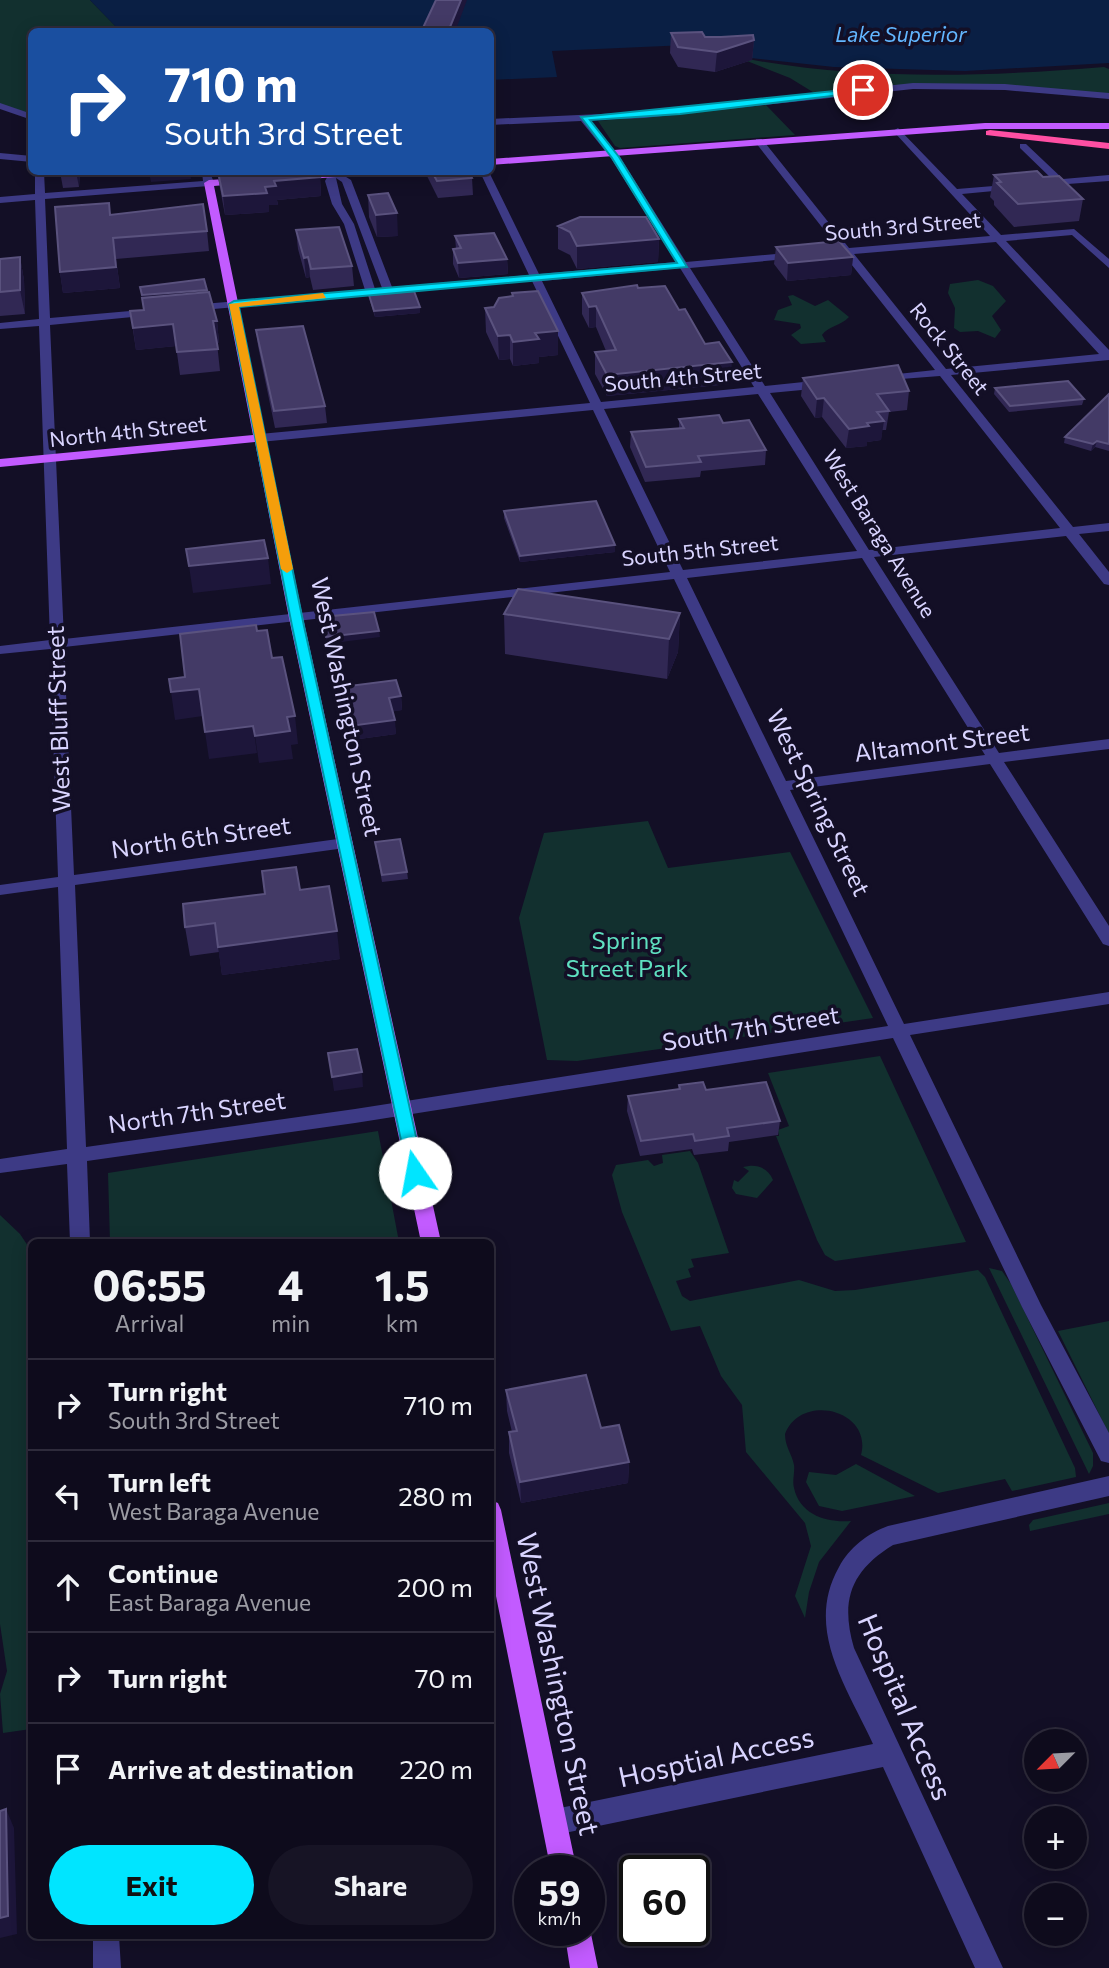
<!DOCTYPE html>
<html lang="en">
<head>
<meta charset="utf-8">
<style>
  :root { --surface:#0e0b1c; --page:#171425; --text:#f1f3f6; --muted:#9b9ba3; --line:#2e2b3b; --accent:#00e5ff }
  body { margin:0; font-family:Commissioner,sans-serif; background:var(--page); color:var(--text); height:100vh; display:flex; flex-direction:column; font-size:26px; white-space:nowrap }
  * { box-sizing:border-box; margin:0 }
  p { font-size:23px; color:var(--muted) }
  .icon { flex:none; width:38px; height:38px; fill:none; stroke:currentColor; stroke-width:2; stroke-linecap:round; stroke-linejoin:round }
  .map { position:relative; flex:1; overflow:hidden }
  .drawer { position:absolute; left:28px; top:1239px; width:466px; height:700px; display:flex; flex-direction:column; background:var(--surface); border-radius:10px; box-shadow:0 4px 18px #0003,0 0 0 2px var(--line) }
  .drawer>* { flex:none }
  .top-card { position:absolute; left:28px; top:28px; width:466px; height:147px; border-radius:10px; box-shadow:0 4px 18px #0003,0 0 0 2px var(--line); background:#1a4fa0; color:#fff; overflow:hidden }
  .needle { width:46px; rotate:246deg }
  .buttons { position:absolute; left:1024px; top:1729px; display:grid; gap:14px }
  .buttons a { display:grid; place-items:center; width:63px; height:63px; border-radius:50%; background:var(--surface); box-shadow:0 4px 18px #0003,0 0 0 2px var(--line); font-size:35px }
  .speed { position:absolute; left:514px; top:1855px; display:flex; gap:14px; font-size:35px; font-weight:700; text-align:center }
  .speed>* { display:grid; place-content:center; width:91px; height:91px; border-radius:50%; background:var(--surface); box-shadow:0 4px 18px #0003,0 0 0 2px var(--line); line-height:1 }
  .speed small { font-size:18px; font-weight:400 }
  .speed .limit { border:4px solid #111; border-radius:10px; background:#fff; color:#111 }
  .pin { position:absolute; display:grid; place-items:center; width:60px; height:60px; color:#fff; margin:-30px; border:4px solid #fff; border-radius:50%; box-shadow:0 2px 7px #0007 }
  .me { position:absolute; width:77px; margin:-38px; rotate:348deg; stroke-linejoin:round; filter:drop-shadow(0 0 5px #0008) }
  .turn { display:flex; align-items:center; gap:24px; height:147px; padding:0 21px; font-size:32px }
  .turn .icon { width:91px; height:91px; stroke-width:2.5 }
  .turn b { display:block; font-size:49px; line-height:60px }
  .eta { display:flex; justify-content:space-evenly; align-items:center; height:119px; text-align:center }
  .eta b { font-size:42px; font-weight:700; line-height:49px }
  .cta { display:flex; gap:14px; margin-top:auto; padding:14px 21px }
  .cta a { flex:1; height:80px; border-radius:42px; background:var(--accent); color:#111; font-size:28px; font-weight:700; line-height:80px; text-align:center }
  .cta a+a { background:var(--page); color:var(--text) }
  ul { padding:0; list-style:none }
  li { display:flex; align-items:center; gap:21px; height:91px; padding:0 21px; border-top:2px solid var(--line) }
  li div { flex:1 }
  li b { display:block; font-size:26px }
  li em { font-style:normal }
  .map>svg:first-child { display:block }
  .green { fill:#12302f }
  .water { fill:#0a1f44 }
  .lines { fill:none; stroke-linecap:round; stroke-linejoin:round }
  .minor { fill:#3d3a85; fill-rule:evenodd }
  .major { fill:#c25bff; fill-rule:evenodd }
  .highway { fill:#ff4fa3; fill-rule:evenodd }
  .wall { fill:#312854 }
  .shaded-wall { fill:#1d163a }
  .building { fill:#433a66; stroke:#5a527e; stroke-width:2 }
  .route { fill:#00e5ff; stroke:#0095a6; stroke-width:2 }
  .slow { fill:#f59e0b }
  .labels { text-anchor:middle; stroke-width:7; stroke-linejoin:round; paint-order:stroke }
  .far-water-label { font-size:21px; font-style:italic; fill:#62b6ff; stroke:#130f26 }
  .far-street-label { font-size:21px; fill:#d9d4ff; stroke:#130f26 }
  .street-label { font-size:24px; fill:#d9d4ff; stroke:#130f26 }
  .park-label { font-size:24px; fill:#5fe0c0; stroke:#130f26 }
  .near-street-label { font-size:28px; fill:#d9d4ff; stroke:#130f26 }
</style>
</head>
<body>
<div class="map">
<svg width="1109" height="1968" viewBox="0 0 1109 1968">
  <rect width="100%" height="100%" fill="#130f26"/>
  <!-- green -->
  <path class="green" d="M0 0H90L120 31 32 32 31 117 0 106Z
    M737 57C858 81 983 77 1104 67L1109 69V95L961 84 816 94 790 78Z
    M766 105 795 135 620 148 615 146 598 121Z
    M978 280 993 286 1006 301 992 316 1001 330 995 338 978 331 960 332 954 328 955 308 948 293 950 284Z
    M793 295 815 306 828 300 849 317C841 326 828 326 822 335L826 342 801 344 791 335 801 328 800 324 774 320 778 310 792 305 788 296Z
    M648 821 668 868 790 852 873 1018 577 1061 547 1060 519 918 544 833Z
    M880 1056 966 1242 835 1261 825 1255 817 1240 776 1136H779L778 1130 789 1126 768 1073Z
    M378 1131 399 1242H110L108 1173Z
    M690 1151 698 1163 729 1253 691 1259 694 1267 688 1269 691 1277 676 1281 682 1296 690 1301 799 1280 835 1291 855 1290 978 1270 985 1277 1075 1468 1076 1477 1012 1491 1005 1479 938 1493 861 1455C873 1410 801 1392 785 1434 785 1447 792 1454 794 1465 795 1473 792 1481 794 1488 800 1515 827 1523 851 1521L819 1562 809 1592 805 1618 795 1596 811 1546 805 1523 746 1452 742 1405 721 1376 700 1326 671 1331 622 1212 612 1175 616 1165 648 1160 654 1166 663 1163 662 1155Z
    M749 1166C760 1165 769 1170 773 1180L757 1198 736 1194 732 1188 734 1180 738 1182 749 1171 743 1167Z
    M0 1215 20 1234 32 1252 31 1729 3 1733 0 1694 7 1671 0 1624Z
    M989 1268 1002 1271 1011 1284 1093 1453V1466L1089 1474Z
    M1109 1321V1434L1058 1331Z
    M856 1464 915 1496 842 1511 819 1506 806 1482 809 1472 836 1475Z
    M1109 1503V1514L1030 1531 1029 1525 1033 1520Z"/>
  <!-- water -->
  <path class="water" d="M90 0H1109V63L965 71 834 67 751 58 732 43 552 51 557 77 490 80V32H291L267 28 255 32 120 31Z"/>
  <g class="lines">
    <!-- minor -->
    <path class="minor" d="M913 83 1005 84 1109 93V99L1005 90 913 89 644 118 590 120 620 157 686 262 798 252 803 255 798 258 690 268 765 386 823 380 829 384 823 388 770 393 869 550 1060 528 940 376 875 381 873 379 879 376 935 370 844 255H822V251L839 249 756 143V139H762L849 248 990 236 895 133 893 131 898 128 957 189 1018 184 1020 186 1015 189 962 194 1001 235 1074 229 1109 259V268L1072 235 1006 241 1109 350V360L951 375 1073 527 1109 523V531L1079 534 1109 572V585L1104 584 1066 536 874 557 999 753 1109 739V749L1004 762 1109 926V946L1103 944 990 764 790 790 904 1024 1109 992V1004L910 1035 1041 1305 1109 1433V1463L1101 1461 1022 1307 893 1038 355 1123 87 1161 90 1242H70L67 1164 0 1173V1159L67 1149 58 887 0 895V885L58 877 50 649 0 654V646L50 640 39 326 0 329V323L39 319 35 200 0 203V197L35 194V172H44L45 193 203 181 202 172H210L214 183 209 186 45 199 50 318 153 309 158 312 153 315 50 325 64 639 670 572 593 410 260 442 254 438 260 434 590 403 532 281 191 311 186 308 191 305 365 290 344 224 332 204 325 181 330 172H338L351 180 392 287 529 275 480 172H489L539 274 676 262 611 158 581 121 490 125V119L644 112ZM336 178 342 182 382 288 375 289 354 224 342 204ZM996 242 1099 354 946 369 854 254ZM680 268 754 387 601 402 542 281ZM758 394 857 551 683 570 604 409ZM862 558 985 755 786 781 687 578ZM674 579 888 1026 355 1109 86 1147 75 885 345 848 353 843 345 838 74 875 64 647Z
      M0 103 32 114V120L0 109Z
      M1020 144H1026L1063 179 1109 175V181L1040 186V182L1053 180 1020 148Z
      M0 153 32 156V162L0 159Z
      M1109 1476V1496L893 1545C851 1571 840 1600 854 1648L1003 1968H975L883 1767 555 1835 546 1831 542 1822 546 1813 555 1809 873 1744C847 1687 804 1629 839 1567 849 1548 868 1533 888 1526Z
      M93 1936H119L121 1968H93Z"/>
    <!-- major -->
    <path class="major" d="M985 123H1109V129H985L490 165V159Z
      M331 172H369L364 175 295 180 290 177 295 174Z
      M243 178 246 179V183L214 186 303 618 441 1242H421L289 618 255 442 0 467V459L253 435 204 183 209 180Z
      M490 1500 498 1503 501 1510 577 1871H551L490 1566Z
      M590 1929 598 1968H570L564 1930Z"/>
    <!-- highway -->
    <path class="highway" d="M990 130 1109 143V149L986 135V131Z"/>
  </g>
  <!-- wall -->
  <path class="wall" d="M671 33 754 40 752 60 715 72 678 67 670 53Z
    M60 172H80L79 187 63 188Z
    M217 172 320 177 321 196 277 200 278 205H269V212L225 215Z
    M425 172H469L472 178 473 195 438 198Z
    M994 175 1043 177 1083 199 1079 221 1014 227 994 205V201L990 197Z
    M368 195 398 236 377 237 369 217Z
    M110 214 207 231 209 251 116 259 120 288 63 293 60 272Z
    M558 226 659 239 658 262 577 269 570 255 558 249Z
    M296 230 352 266 354 286 313 290 310 277 306 278 298 249Z
    M455 236 507 259 508 274 459 278 453 264V249H456Z
    M776 247 853 257 851 275 787 281 774 264Z
    M20 257 24 280 25 314 0 316V259Z
    M140 287 207 292 217 321 219 343H217L220 371 180 375 176 346 136 350 130 311 144 310Z
    M638 288 679 310 705 344 730 384 607 396 595 374V352L606 351 596 327 589 328 582 314V293Z
    M512 293 558 331V355L539 357V363L513 366 510 359 499 360 486 332 485 308 494 307 512 296Z
    M369 295 420 313 375 317 370 301Z
    M256 330 325 406 327 423 275 428 258 346Z
    M803 378 909 391 907 410 889 412 886 430H882L881 440 867 442V446L846 448 822 417 815 418 801 396Z
    M995 388 1084 399 1082 405 1009 412 994 394Z
    M1109 394V451L1095 447 1091 451 1064 443 1065 437Z
    M679 419 723 423 766 450 765 465 701 471 700 477 645 482 630 447 631 432 679 428Z
    M504 511 615 545V552L520 562 504 518Z
    M680 613 678 652 667 679 505 654 504 614Z
    M341 687 401 696 402 710 393 711 396 734 352 740 342 701Z
    M375 842 407 872 408 879 382 882Z
    M300 890 340 959 222 975 219 952 190 956 185 927Z
    M679 1085 706 1090 780 1121 778 1135 729 1142 728 1151 694 1155 692 1149 640 1156 627 1111 628 1096 678 1090Z
    M506 1390 601 1428 629 1462 628 1483 521 1503 509 1453V1432H512L507 1411Z"/>
  <!-- shaded-wall -->
  <path class="shaded-wall" d="M461 0H467L455 32H448Z
    M754 40 752 60 715 72 717 52Z
    M76 172H80L79 187Z
    M149 172H190L191 179 151 182Z
    M320 177 321 196 277 200 278 205H269V212L225 215 223 196 265 187 274 181Z
    M397 213 398 236 377 237 376 215Z
    M113 238 120 288 63 293 60 272Z
    M659 239 658 262 577 269V246Z
    M20 257 24 280 25 314 20 290Z
    M308 257 310 277 306 278 304 258Z
    M853 257 851 275 787 281 788 263Z
    M507 259 508 274 459 278 458 263Z
    M207 290 209 302 144 307 142 295Z
    M596 306V327L589 328V307Z
    M420 307V313L375 317 374 311Z
    M213 321H217L219 343H216Z
    M173 324 176 346 136 350 133 328Z
    M558 331V355L539 357V363L513 366V342L535 333Z
    M510 335V359L499 360 498 336Z
    M732 362 730 384 607 396V375Z
    M824 398 822 417 815 418 817 399Z
    M884 421 881 440 867 442V446L846 448 849 429 867 423Z
    M1097 441 1095 447 1091 451 1093 444Z
    M615 545V552L520 562V556Z
    M268 558 271 584 193 593 189 566Z
    M680 613 678 652 667 679 669 639Z
    M379 631 380 637 326 644V637Z
    M199 689 203 716 175 720 171 692Z
    M401 696 402 710 390 712 389 698Z
    M295 716 298 744 291 745 293 759 259 763 255 736 287 717Z
    M395 720 396 734 352 740 350 726Z
    M253 726 257 753 209 759 205 732Z
    M337 931 340 959 222 975 218 947Z
    M362 1072 363 1087 334 1091 332 1077Z
    M629 1462 628 1483 521 1503 520 1482Z
    M6 1809 14 1828 17 1934 0 1938V1918Z"/>
  <!-- building -->
  <path class="building" d="M436 0H461L448 32H421Z
    M702 32 705 37H721L753 35 754 40 717 52 678 47 671 33Z
    M1037 171 1043 177 1059 176 1083 199 1018 204 997 183 1001 182 994 175Z
    M218 172H318L320 177 274 181 276 186 265 187 267 193 223 196Z
    M432 172H469L472 178 437 181Z
    M388 193 397 213 376 215 368 195Z
    M109 203 110 215 203 204 207 231 113 238 116 267 60 272 55 207Z
    M580 217H646L659 239 577 246 570 232 558 226Z
    M339 227 352 266 311 269 308 257 304 258 296 230Z
    M494 233 507 259 458 263 453 249 461 248 455 236Z
    M839 241 853 257 788 263 776 247Z
    M20 257V290L0 292V259Z
    M204 279 207 290 142 295 140 287Z
    M637 285 638 288 665 286 679 310 685 309 705 344 719 342 732 362 607 375 595 352 616 350 596 306 589 307 582 293Z
    M414 291 420 307 374 311 369 295Z
    M538 291 558 331 535 333 539 339 513 342 510 335 498 336 485 308 494 307 499 298 513 296 512 293Z
    M209 292 217 321H213L218 349 177 352 173 324 133 328 130 311 144 310 142 298Z
    M303 326 325 406 274 411 256 330Z
    M898 365 909 391 877 394 889 411 877 412 884 421 867 423 869 426 849 429 824 398 817 399 803 378Z
    M1068 381 1084 399 1010 406 995 388Z
    M1109 394V444L1097 441 1093 444 1065 437Z
    M719 415 723 423 749 420 766 450 698 456 701 462 646 467 631 432 684 428 679 419Z
    M596 501 615 545 520 556 504 511Z
    M264 540 268 558 189 566 186 549Z
    M518 589 680 613 669 639 504 614Z
    M374 612 379 631 326 637 322 617Z
    M256 625 257 631 267 630 272 658 282 657 295 716 287 717 290 731 255 736 253 726 205 732 199 689 171 692 169 679 185 677 180 634Z
    M396 680 401 696 389 698 395 720 350 726 341 687Z
    M400 839 407 872 382 875 375 842Z
    M296 867 300 890 329 886 337 931 218 947 215 923 185 927 183 904 265 894 262 871Z
    M357 1049 362 1072 332 1077 328 1053Z
    M703 1082 706 1090 766 1082 780 1121 727 1128 729 1136 695 1141 693 1134 641 1141 628 1096 680 1089 679 1085Z
    M586 1375 601 1428 619 1425 629 1462 520 1482 509 1432 517 1431 506 1390Z
    M6 1809 8 1916 0 1918V1811Z"/>
  <!-- route -->
  <path class="route" d="M863 88 866 92 680 114 590 120 619 157 687 267 239 307 304 626 424 1173 415 1180 409 1178 292 626 229 304 234 301 677 263 612 158 581 117Z"/>
  <!-- slow -->
  <path class="slow" d="M323 293 326 298 239 307 293 569 287 573 281 569 229 304Z"/>
  <g class="labels">
    <!-- far-water labels -->
    <g class="far-water-label">
      <text x="901" y="42">Lake Superior</text>
    </g>
    <!-- far-street labels -->
    <g class="far-street-label">
      <text transform="translate(903 227) rotate(-5)" y="7">South 3rd Street</text>
      <text transform="translate(949 349) rotate(51)" y="7">Rock Street</text>
      <text transform="translate(683 378) rotate(-5)" y="7">South 4th Street</text>
      <text transform="translate(128 432) rotate(-6)" y="7">North 4th Street</text>
      <text transform="translate(879 534) rotate(58)" y="7">West Baraga Avenue</text>
      <text transform="translate(700 551) rotate(-6)" y="7">South 5th Street</text>
    </g>
    <!-- street labels -->
    <g class="street-label">
      <text transform="translate(346 707) rotate(78)" y="8">West Washington Street</text>
      <text transform="translate(59 719) rotate(-92)" y="8">West Bluff Street</text>
      <text transform="translate(942 743) rotate(-7)" y="8">Altamont Street</text>
      <text transform="translate(818 803) rotate(64)" y="8">West Spring Street</text>
      <text transform="translate(201 838) rotate(-8)" y="8">North 6th Street</text>
      <text transform="translate(751 1029) rotate(-9)" y="8">South 7th Street</text>
      <text transform="translate(197 1113) rotate(-8)" y="8">North 7th Street</text>
    </g>
    <!-- park labels -->
    <g class="park-label">
      <text x="627" y="949">Spring<tspan x="627" dy="28">Street Park</tspan></text>
    </g>
    <!-- near-street labels -->
    <g class="near-street-label">
      <text transform="translate(558 1684) rotate(78)" y="10">West Washington Street</text>
      <text transform="translate(905 1707) rotate(67)" y="10">Hospital Access</text>
      <text transform="translate(716 1757) rotate(-12)" y="10">Hosptial Access</text>
    </g>
  </g>
</svg>
<div class="buttons">
<a><svg class="needle" viewBox="-14 -14 28 28"><path d="M0-13l5 13h-10z" fill="#e53935"/><path d="M0 13l5-13h-10z" fill="#9b9ba3"/></svg></a>
<a>+</a>
<a>−</a>
</div>
<div class="speed"><div>59<small>km/h</small></div><div class="limit">60</div></div>
<div class="pin" style="left:863px;top:90px;background:#d93025"><svg class="icon" aria-label="arrive" viewBox="0 0 24 24"><path d="M6 21V4h12l-3 4 3 4H6"/></svg></div>
<svg class="me" style="left:415px;top:1173px" viewBox="-20 -20 40 40"><circle r="19" fill="#fff"/><path d="M0-13L10 11 0 6-10 11z" fill="#00e5ff"/></svg>
<div class="top-card">
<div class="turn"><svg class="icon" aria-label="right" viewBox="0 0 24 24"><path d="M7 20v-9h11M14 6l5 5-5 5"/></svg><div><b>710 m</b>South 3rd Street</div></div>
</div>
<section class="drawer">
<div class="eta">
<div><b>06:55</b><p>Arrival</p></div>
<div><b>4</b><p>min</p></div>
<div><b>1.5</b><p>km</p></div>
</div>
<ul>
<li><svg class="icon" aria-label="right" viewBox="0 0 24 24"><path d="M7 20v-9h11M14 6l5 5-5 5"/></svg><div><b>Turn right</b><p>South 3rd Street</p></div><em>710 m</em></li>
<li><svg class="icon" aria-label="left" viewBox="0 0 24 24"><path d="M17 20v-9H6M10 6l-5 5 5 5"/></svg><div><b>Turn left</b><p>West Baraga Avenue</p></div><em>280 m</em></li>
<li><svg class="icon" aria-label="ahead" viewBox="0 0 24 24"><path d="M12 20V5M6 11l6-6 6 6"/></svg><div><b>Continue</b><p>East Baraga Avenue</p></div><em>200 m</em></li>
<li><svg class="icon" aria-label="right" viewBox="0 0 24 24"><path d="M7 20v-9h11M14 6l5 5-5 5"/></svg><div><b>Turn right</b></div><em>70 m</em></li>
<li><svg class="icon" aria-label="arrive" viewBox="0 0 24 24"><path d="M6 21V4h12l-3 4 3 4H6"/></svg><div><b>Arrive at destination</b></div><em>220 m</em></li>
</ul>
<div class="cta"><a>Exit</a><a>Share</a></div>
</section>
</div>
</body>
</html>
